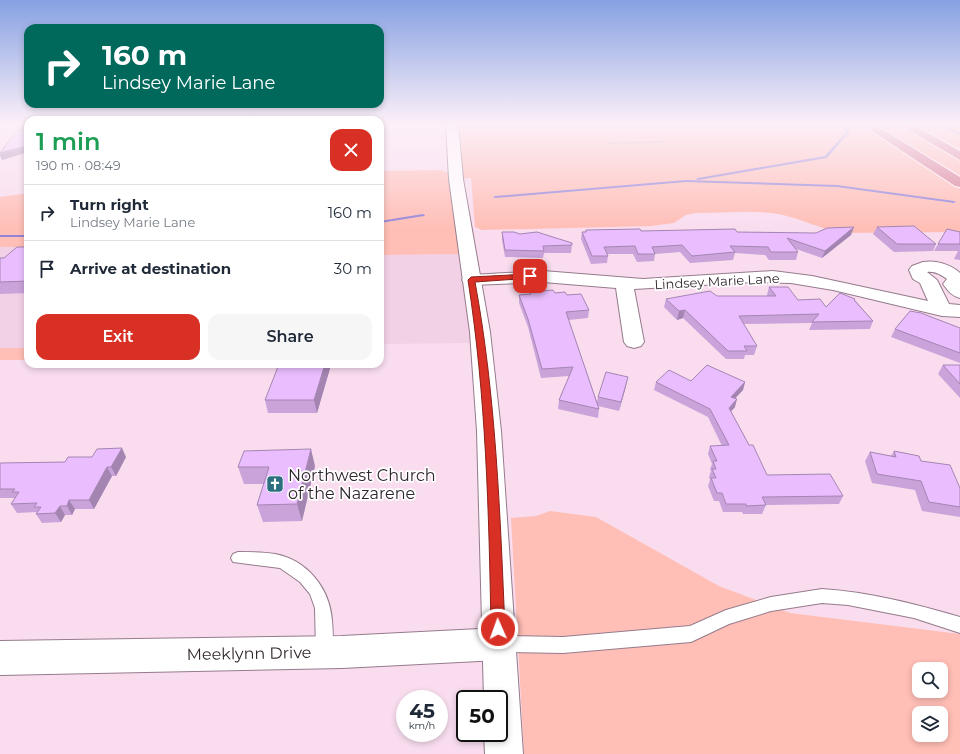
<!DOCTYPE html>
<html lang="en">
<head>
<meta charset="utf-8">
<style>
  :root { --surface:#fff; --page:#f6f6f7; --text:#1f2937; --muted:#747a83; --line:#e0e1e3; --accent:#d93025 }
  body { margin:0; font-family:Montserrat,sans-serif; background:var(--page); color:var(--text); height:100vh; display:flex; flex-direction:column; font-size:15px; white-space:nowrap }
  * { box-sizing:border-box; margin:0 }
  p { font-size:13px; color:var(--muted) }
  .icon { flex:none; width:22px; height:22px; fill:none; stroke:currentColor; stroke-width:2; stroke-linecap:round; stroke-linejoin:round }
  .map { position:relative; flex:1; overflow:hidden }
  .drawer { position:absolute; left:24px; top:116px; width:360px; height:252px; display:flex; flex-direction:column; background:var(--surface); border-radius:12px; box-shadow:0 2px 6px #0003 }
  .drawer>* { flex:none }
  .hud { position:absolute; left:24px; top:24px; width:360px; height:84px; border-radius:12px; box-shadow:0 2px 6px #0003; background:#00695c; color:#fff; overflow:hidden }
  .controls { position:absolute; left:912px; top:662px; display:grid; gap:8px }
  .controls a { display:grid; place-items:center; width:36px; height:36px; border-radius:8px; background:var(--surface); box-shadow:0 2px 6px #0003; font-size:20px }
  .speed { position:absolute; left:396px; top:690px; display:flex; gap:8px; font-size:20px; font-weight:700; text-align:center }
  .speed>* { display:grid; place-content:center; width:52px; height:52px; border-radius:50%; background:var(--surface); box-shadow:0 2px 6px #0003; line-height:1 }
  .speed small { font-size:10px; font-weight:400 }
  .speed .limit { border:2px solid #111; border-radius:6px; background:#fff; color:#111 }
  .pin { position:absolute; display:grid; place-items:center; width:34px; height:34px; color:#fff; margin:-17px; border-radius:8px; box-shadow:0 2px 6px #0006 }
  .me { position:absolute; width:44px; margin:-22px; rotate:358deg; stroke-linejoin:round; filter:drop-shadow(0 0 3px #0008) }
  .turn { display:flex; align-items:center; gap:14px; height:84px; padding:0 12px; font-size:18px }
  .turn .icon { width:52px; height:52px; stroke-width:2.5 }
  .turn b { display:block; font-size:28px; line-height:34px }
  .round { display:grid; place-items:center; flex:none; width:42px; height:42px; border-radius:12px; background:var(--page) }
  .headline { display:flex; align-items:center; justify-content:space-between; height:68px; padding:0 12px }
  h1 { font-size:24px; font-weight:600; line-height:30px; color:#1e9e55 }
  .primary-button { display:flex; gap:8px; margin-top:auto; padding:8px 12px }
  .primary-button a { flex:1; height:46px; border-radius:12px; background:var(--accent); color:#fff; font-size:16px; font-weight:600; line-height:46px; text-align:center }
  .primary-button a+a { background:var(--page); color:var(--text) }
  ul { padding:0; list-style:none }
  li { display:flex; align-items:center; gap:12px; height:56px; padding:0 12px; border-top:1px solid var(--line) }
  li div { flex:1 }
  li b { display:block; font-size:15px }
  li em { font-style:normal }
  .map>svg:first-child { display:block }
  .built { fill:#f2d0e6 }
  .green { fill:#ffbeb6; fill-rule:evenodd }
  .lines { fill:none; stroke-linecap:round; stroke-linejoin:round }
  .stream { fill:#9484d8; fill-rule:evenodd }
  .lane-casing { stroke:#957b8c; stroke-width:2 }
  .street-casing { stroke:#957b8c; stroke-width:2 }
  .secondary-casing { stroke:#957b8c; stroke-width:2 }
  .highway-casing { stroke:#fff; stroke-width:2 }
  .path { stroke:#8f7c89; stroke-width:1.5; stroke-dasharray:1 1.5; stroke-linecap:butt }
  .lane { fill:#fff; fill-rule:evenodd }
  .street { fill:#fff; fill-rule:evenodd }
  .secondary { fill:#fff; fill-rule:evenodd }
  .highway { fill:#d77f97; fill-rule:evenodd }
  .wall { fill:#c9a3da }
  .shaded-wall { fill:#a485b2 }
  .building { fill:#eabefe; stroke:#a485b2 }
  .route { fill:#d93025; stroke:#8d1f18 }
  .labels { text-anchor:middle; stroke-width:3.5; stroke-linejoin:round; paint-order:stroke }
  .street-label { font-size:13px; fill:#30262d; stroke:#fff }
  .near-poi-label { font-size:16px; fill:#30262d; stroke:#fff; text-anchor:start }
  .near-street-label { font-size:16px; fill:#30262d; stroke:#fff }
</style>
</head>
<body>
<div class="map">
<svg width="960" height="754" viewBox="0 0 960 754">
  <rect width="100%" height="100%" fill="#f9ddef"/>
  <!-- built -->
  <path class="built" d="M0 247H28V348H0Z
    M460 254 473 343 380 344V255Z"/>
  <!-- green -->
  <path class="green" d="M452 124H960V232L842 233C822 229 803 220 783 215 755 209 724 213 696 213L686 215 674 223 651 226 482 230 475 227 471 178 456 179Z
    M441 170 448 173 460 254 380 255V171Z
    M28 193V247H0V197Z
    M0 348H28V360H0Z
    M550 511 596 517 719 586 790 613 960 634V754H524L511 518 536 516ZM919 669H941V691H919ZM919 713H941V735H919Z"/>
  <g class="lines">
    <!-- stream -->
    <path class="stream" d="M836 124H838L850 131 827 158 698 180 696 179 698 178 825 156 847 131Z
      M940 124H942L960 133V135L940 125Z
      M686 180 837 185 954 201 956 202 954 203 837 187 686 182 495 198 493 197 495 196Z
      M423 214 425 215 424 216 380 223V221Z
      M0 235H28V237H0Z"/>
    <defs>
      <path id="lane" d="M238 552C250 552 263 552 275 554 307 560 330 588 332 621 333 632 334 646 330 657L324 659 318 657 316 651 315 608 310 594 300 582 280 568 233 562 231 558 233 554Z
        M822 589C869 592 915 604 960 617V633L914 618 848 605 822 603 771 611 729 624 691 642 563 653 501 652 495 650 493 644 495 638 501 636 563 637 690 626 726 610 771 597Z"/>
      <path id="street" d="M923 262C936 260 950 264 960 273V298C952 296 948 291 943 284L947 279C941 275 935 271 927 272L937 280 949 304 960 305V317L942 316 833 290 791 283 754 282 634 289 644 342 641 346 634 348 627 346 624 342 616 288 543 282 471 285 465 284 462 280 465 276 471 275 543 271 643 279 773 271 812 276 928 301 920 283 913 279 909 270 912 266Z
        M499 628 511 633 516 644 511 655 499 660 342 668 0 675V641L342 636Z"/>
      <path id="secondary" d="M446 124H458L463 179 490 332 501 431 523 754H485L484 733H499V699H484L477 431 470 332 449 179Z"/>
      <path id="highway" d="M861 124H874L960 177V187L955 186Z
        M898 124H912L960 151V160Z"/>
    </defs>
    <!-- lane casing -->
    <use href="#lane" class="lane-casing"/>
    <!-- street casing -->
    <use href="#street" class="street-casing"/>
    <!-- secondary casing -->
    <use href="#secondary" class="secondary-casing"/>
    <!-- highway casing -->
    <use href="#highway" class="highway-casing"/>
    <!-- path -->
    <path class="path" d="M609 143 663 142"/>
    <!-- lane -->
    <use href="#lane" class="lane"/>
    <!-- street -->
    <use href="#street" class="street"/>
    <!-- secondary -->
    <use href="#secondary" class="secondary"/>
    <!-- highway -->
    <use href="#highway" class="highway"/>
  </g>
  <!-- wall -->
  <path class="wall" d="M877 227 936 244 933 251 894 252 873 234Z
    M586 230 737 232 851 235 822 258 796 249 798 252 796 260H769L765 255 735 253 733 260 690 263 680 252 655 254 654 261 637 262 633 254H607L608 256 607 263 591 264 581 239 582 232H585Z
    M502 232 520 234 572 243 571 253H544L543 258 505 257 502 240Z
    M960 232V260L954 259 958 251H934L938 244Z
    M28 247V293L0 294V258H4Z
    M769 287 798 300 826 307 855 300 873 321 870 329 809 330 812 323 743 324 757 346 754 355H745L744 359H726L683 318 677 320 664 307 666 299 717 296H767V295Z
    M530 292 555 293 567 295 589 310 588 318 568 320 597 402 598 397 626 386 619 411 598 406 599 409 598 418 558 409 559 400 569 376 541 378 528 327 519 303V295L530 294Z
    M960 328V363L891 337 895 329Z
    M331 365 317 413H268L265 400Z
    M943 365H960V398L938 374Z
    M656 382H745L743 390 735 398V407L731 412 749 445 767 475 843 496 839 504 766 505 762 514H743L742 512H723L719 501H714L708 486 710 480 709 477 711 471 710 469 712 464 708 454 710 446H722L708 417 654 390Z
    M894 451 921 461 960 488V517L922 511 915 490 872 483 865 461 870 452 891 456Z
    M126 457 116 476H112L94 509H75L72 515H65L61 522 42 523 36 514 37 512 17 513 11 504 16 498H0V463L65 462Z
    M315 466 302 521 263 522 257 505 264 484H244L238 467Z"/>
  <!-- shaded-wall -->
  <path class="shaded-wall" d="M28 145V152L2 160 0 155V153Z
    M854 227 851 235 822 258 825 251Z
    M685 310 683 318 677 320 679 311Z
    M325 364H330L331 365 317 413 314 400Z
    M628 377 626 386 619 411 621 402Z
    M745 382 743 390 729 405 731 397Z
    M737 399 735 407 726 416 729 408Z
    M122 448 126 457 116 476 111 467Z
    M311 449 315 466 302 521 297 504Z
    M107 467 112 476 94 509 89 500Z
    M69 500 75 509 72 515 67 506Z
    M60 506 65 515 61 522 55 513Z"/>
  <!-- building -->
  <path class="building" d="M22 124H28V145L27 146 0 153 17 130H25L22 125Z
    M914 226 936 244H897L877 227Z
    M854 227 825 251 787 238 798 252H771L768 247 730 246 735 252 692 256 682 245 652 247 655 254H638L635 246 604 247 608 256H592L582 232H586V230L640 229 641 231 735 229 737 232 816 233 827 228Z
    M947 229 960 232V244H938Z
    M502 232H514L520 234 537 232 572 243V245L543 246 544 251 505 250Z
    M17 247H28V281L0 282V258H4Z
    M769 287H788L798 300 820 299 826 307 840 293 855 299 854 300 873 321 812 322 819 314 739 316 757 346H744L747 351H728L685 310 679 311 666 299 710 291 717 296H776Z
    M553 290 555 293 565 292 567 295 581 294 589 310 566 312 599 409 559 400 573 367 542 369 528 319 519 295 531 294 530 292Z
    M910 311 921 313 960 328V353L895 329Z
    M279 364H325L314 400H265Z
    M707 365 745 382 731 397 737 399 729 408 749 445H753L767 475 830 474 843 496 762 497 766 505 746 506V504H726L722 493H717L711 478H716L712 469H716L713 461H717L710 446 729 445 710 409 656 382 669 370 691 381Z
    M943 365H960V384Z
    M606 372 628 377 621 402 598 397Z
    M122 448 111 467H107L89 500H69L67 506H60L55 513 36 514 41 507H34L37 503 11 504 19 492H12L15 489H0V463L65 462 68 457H92L97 449Z
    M311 449 297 504 257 505 269 467H238L244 451Z
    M894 451 919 456 921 461 950 465 960 488V507L929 502 921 481 877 474 870 452 896 457Z"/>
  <!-- sky -->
  <linearGradient id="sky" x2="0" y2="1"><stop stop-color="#86a1e2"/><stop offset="0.54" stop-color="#fcf0f8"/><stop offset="1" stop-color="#fcf0f8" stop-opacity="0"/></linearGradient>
  <rect width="960" height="229" fill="url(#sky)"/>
  <!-- route -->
  <path class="route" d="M530 274 532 275V278L475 282C496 396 500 513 505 629L503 634 498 636 493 634 491 629C489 512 486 395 468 280L471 277Z"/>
  <!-- icons -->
  <defs>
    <symbol id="church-square" viewBox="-11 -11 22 22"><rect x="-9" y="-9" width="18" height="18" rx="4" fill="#2d6e81" stroke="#fff"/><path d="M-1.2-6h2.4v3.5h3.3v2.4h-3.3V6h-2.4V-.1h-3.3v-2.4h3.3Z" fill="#fff"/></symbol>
  </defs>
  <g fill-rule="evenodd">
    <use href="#church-square" x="265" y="474" width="20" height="20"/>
  </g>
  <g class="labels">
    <!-- street labels -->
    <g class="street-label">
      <text transform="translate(717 281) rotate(-3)" y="5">Lindsey Marie Lane</text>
    </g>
    <!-- near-poi labels -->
    <g class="near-poi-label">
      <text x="288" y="481">Northwest Church<tspan x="288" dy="18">of the Nazarene</tspan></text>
    </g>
    <!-- near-street labels -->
    <g class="near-street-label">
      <text transform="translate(249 653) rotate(-1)" y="6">Meeklynn Drive</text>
    </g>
  </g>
</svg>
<div class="controls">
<a><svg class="icon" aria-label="search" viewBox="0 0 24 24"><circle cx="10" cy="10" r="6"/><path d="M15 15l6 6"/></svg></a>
<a><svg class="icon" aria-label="layers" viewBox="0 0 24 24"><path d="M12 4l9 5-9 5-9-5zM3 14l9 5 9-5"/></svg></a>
</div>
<div class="speed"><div>45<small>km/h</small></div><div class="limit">50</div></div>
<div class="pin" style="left:530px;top:276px;background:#d93025"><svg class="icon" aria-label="arrive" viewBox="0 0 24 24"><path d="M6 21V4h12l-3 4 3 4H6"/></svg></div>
<svg class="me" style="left:498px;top:629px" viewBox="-20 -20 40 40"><circle r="17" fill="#d93025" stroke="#fff" stroke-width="3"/><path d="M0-11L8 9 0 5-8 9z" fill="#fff"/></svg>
<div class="hud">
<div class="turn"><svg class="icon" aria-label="right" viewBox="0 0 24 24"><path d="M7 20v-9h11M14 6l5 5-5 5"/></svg><div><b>160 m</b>Lindsey Marie Lane</div></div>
</div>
<section class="drawer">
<div class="headline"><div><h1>1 min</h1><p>190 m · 08:49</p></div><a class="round" style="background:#d93025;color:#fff"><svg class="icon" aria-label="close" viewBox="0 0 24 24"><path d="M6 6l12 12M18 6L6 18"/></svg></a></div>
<ul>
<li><svg class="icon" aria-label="right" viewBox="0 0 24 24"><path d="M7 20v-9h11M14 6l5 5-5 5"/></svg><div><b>Turn right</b><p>Lindsey Marie Lane</p></div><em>160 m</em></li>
<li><svg class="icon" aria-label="arrive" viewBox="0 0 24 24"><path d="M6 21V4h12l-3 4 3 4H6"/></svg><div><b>Arrive at destination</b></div><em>30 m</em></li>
</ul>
<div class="primary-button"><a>Exit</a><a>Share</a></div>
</section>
</div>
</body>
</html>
